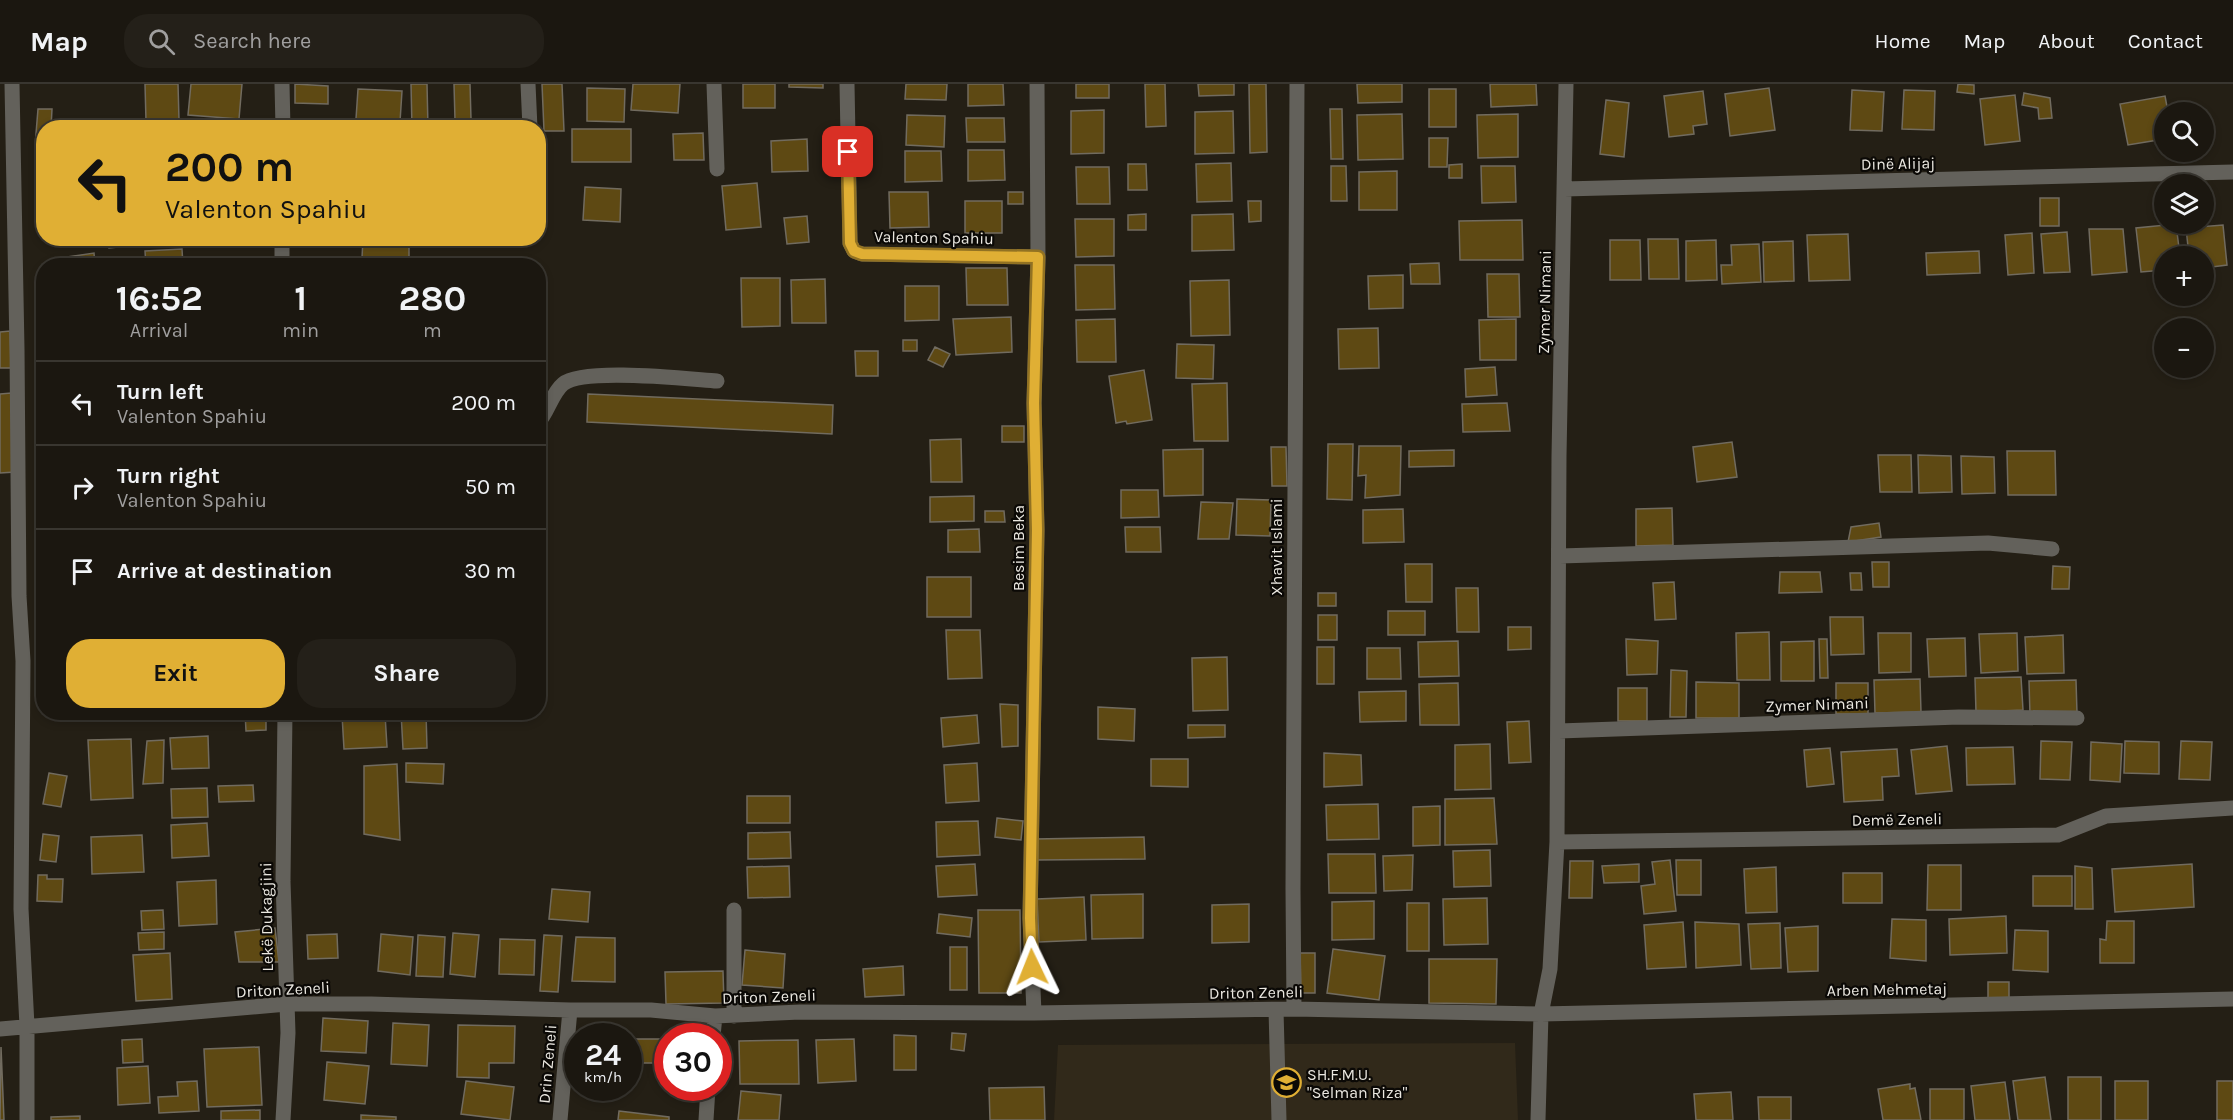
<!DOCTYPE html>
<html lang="en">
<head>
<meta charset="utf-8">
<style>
  :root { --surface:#1b1710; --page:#242019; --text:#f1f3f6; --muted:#a09f9f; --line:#393630; --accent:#e0af34 }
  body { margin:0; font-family:Karla,sans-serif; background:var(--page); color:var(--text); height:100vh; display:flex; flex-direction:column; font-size:22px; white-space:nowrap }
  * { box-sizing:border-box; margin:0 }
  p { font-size:20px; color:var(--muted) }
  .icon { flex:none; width:33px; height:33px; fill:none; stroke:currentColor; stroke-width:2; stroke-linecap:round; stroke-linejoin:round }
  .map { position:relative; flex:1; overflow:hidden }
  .sheet { position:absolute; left:36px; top:174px; width:510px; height:462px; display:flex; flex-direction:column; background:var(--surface); border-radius:24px; box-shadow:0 3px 9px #0003,0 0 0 2px var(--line) }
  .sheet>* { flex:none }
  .guide { position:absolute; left:36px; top:36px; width:510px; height:126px; border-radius:24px; box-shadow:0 3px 9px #0003,0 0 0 2px var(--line); background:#e0af34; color:#111; overflow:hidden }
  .tools { position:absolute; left:2154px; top:18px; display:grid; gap:12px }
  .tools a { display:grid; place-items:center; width:60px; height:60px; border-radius:50%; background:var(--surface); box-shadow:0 3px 9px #0003,0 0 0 2px var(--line); font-size:30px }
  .speed { position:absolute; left:564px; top:939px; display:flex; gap:12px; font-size:30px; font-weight:700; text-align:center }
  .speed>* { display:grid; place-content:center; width:78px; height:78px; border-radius:50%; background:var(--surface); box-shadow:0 3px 9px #0003,0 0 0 2px var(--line); line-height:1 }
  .speed small { font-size:15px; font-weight:400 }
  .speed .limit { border:9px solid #d22; background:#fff; color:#111 }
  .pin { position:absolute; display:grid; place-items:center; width:51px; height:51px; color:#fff; margin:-26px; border-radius:12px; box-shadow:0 3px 9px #0006 }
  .me { position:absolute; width:66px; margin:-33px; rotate:358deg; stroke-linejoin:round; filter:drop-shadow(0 0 4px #0008) }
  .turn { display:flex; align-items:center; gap:21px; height:126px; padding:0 30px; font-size:27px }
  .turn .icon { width:78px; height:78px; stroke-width:2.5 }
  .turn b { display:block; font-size:42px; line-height:51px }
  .eta { display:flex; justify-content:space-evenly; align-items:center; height:102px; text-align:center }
  .eta b { font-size:36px; font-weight:700; line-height:42px }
  .cta { display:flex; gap:12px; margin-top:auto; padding:12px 30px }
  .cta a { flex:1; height:69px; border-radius:24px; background:var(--accent); color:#111; font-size:24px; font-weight:700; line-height:69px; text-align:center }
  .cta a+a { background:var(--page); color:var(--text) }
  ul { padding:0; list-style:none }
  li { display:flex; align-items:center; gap:18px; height:84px; padding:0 30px; border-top:2px solid var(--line) }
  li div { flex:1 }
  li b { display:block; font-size:22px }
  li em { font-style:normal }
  header { display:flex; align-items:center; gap:36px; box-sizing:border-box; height:84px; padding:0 30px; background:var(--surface); border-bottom:2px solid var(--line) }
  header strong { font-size:28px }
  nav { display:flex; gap:33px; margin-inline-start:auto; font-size:21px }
  .search { width:420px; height:54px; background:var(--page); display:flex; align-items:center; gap:15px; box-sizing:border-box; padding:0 21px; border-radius:24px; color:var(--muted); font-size:22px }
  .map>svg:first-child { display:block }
  .built { fill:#31291a }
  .building { fill:#5e4913; stroke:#716b5f; stroke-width:1.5 }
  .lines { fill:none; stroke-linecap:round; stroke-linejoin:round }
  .minor { stroke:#63615b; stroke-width:15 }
  .route-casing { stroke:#927222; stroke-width:15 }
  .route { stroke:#e0af34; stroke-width:10 }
  .labels { text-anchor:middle; stroke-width:4.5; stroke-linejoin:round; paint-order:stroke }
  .street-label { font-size:16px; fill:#eae7e0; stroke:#0b0906 }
  .poi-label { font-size:16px; fill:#eae7e0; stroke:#0b0906; text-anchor:start }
</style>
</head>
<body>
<header>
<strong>Map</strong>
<div class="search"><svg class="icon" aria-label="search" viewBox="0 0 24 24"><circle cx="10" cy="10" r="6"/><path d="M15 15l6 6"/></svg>Search here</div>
<nav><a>Home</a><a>Map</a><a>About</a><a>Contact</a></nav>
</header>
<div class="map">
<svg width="2233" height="1036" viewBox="0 0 2233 1036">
  <rect width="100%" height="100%" fill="#241f15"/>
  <!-- built -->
  <path class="built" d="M1515 959 1518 1036H1054L1058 961Z"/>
  <!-- building -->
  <path class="building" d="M145 0H178L179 36 146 37Z
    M191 0H242L239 35 188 31Z
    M295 0 328 2V20L295 19Z
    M411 0H427L428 44H412Z
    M454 0H470L471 35 455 36Z
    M542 0H562L564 47H544Z
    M633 0H680L678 29 631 26Z
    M743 0H775V24H743Z
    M789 0H823V4L789 3Z
    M906 0H947L946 16 905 15Z
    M968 0H1003L1004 21 968 22Z
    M1076 0H1109V14H1076Z
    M1145 0H1165L1166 42 1146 43Z
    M1198 0H1234V11L1199 12Z
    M1249 0H1266L1267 68 1250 69Z
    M1357 0H1402V18L1358 19Z
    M1490 0H1536L1537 21 1491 23Z
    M1958 0 1974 1V10L1957 8Z
    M587 4 625 5 624 38 587 37Z
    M1769 4 1775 46 1730 52 1725 10Z
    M358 5 402 7 400 38 356 35Z
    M1429 5H1456V43H1429Z
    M1852 6 1884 8 1882 47 1850 46Z
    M1904 6 1935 7 1934 46 1902 45Z
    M1703 7 1707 40 1693 42 1694 50 1669 53 1664 12Z
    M2024 9 2050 14 2052 34 2039 35 2038 24 2022 21Z
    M2015 11 2020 57 1985 61 1980 15Z
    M2165 12 2168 28H2164V55L2128 61 2120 20Z
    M1606 16 1629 19 1624 73 1600 70Z
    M38 25H52L51 44H44V63L35 62Z
    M1330 25H1342L1343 75H1331Z
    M1104 26V69L1071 70V27Z
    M1233 27 1234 69 1195 70V28Z
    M1402 30 1403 75 1358 76 1357 31Z
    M1518 30V73L1478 74 1477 31Z
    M907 31 945 32 944 63 906 61Z
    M966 34H1004L1005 58H967Z
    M572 45H631V78H572Z
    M703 49 704 76H674L673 50Z
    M1429 54H1448L1447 83H1429Z
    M807 55 808 87 772 88 771 57Z
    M968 66H1004L1005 96 968 97Z
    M905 67H941L942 97 905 98Z
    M1231 79 1232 117 1197 118 1196 80Z
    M1128 80H1146L1147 106H1128Z
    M1462 80V94H1449V81Z
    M1331 82H1346L1347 117H1331Z
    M1481 82H1515L1516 118 1482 119Z
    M1076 83H1109L1110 120H1077Z
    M1397 87V126H1359V88Z
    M757 99 761 143 726 146 722 102Z
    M585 103 621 105 620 138 583 136Z
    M889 108H928L929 143 890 144Z
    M1008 108H1023V120H1008Z
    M2040 114H2059V142H2040Z
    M965 117H1002V149H965Z
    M1248 117H1261V137L1249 138Z
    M1146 130V146H1128V131Z
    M1233 130 1234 166 1192 167V131Z
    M807 132 809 158 787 160 784 134Z
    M1075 135H1114V172L1076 173Z
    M1522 136 1523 176H1460L1459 137Z
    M2176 140 2180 172H2164V186L2141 188 2136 144Z
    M2223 141 2227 181 2204 184V172H2189L2186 144Z
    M2089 145H2123L2127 188 2092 191Z
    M2067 148 2070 188 2044 189 2041 150Z
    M2032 149 2034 189 2008 191 2005 151Z
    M1848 150 1850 196 1809 197 1807 151Z
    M108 154H158V159L109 164Z
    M363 154H409V175L362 174Z
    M1648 155H1678L1679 195H1649Z
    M1610 156H1640L1641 196H1610Z
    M1716 156 1717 196 1686 197V157Z
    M1793 157 1794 197 1764 198 1763 158Z
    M1759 160 1761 198 1722 200 1721 181H1732L1731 161Z
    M182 165 183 182H146L145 167Z
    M1979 167 1980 189 1927 191 1926 169Z
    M94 169 95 182H55L54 175Z
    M205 173H245V182H205Z
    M432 175H467V182H432Z
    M1439 179 1440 200H1411L1410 180Z
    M1075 181H1114L1115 225 1076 226Z
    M966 184H1007L1008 221H967Z
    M1487 190H1519L1520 233H1488Z
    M1403 191V224L1369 225 1368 192Z
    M741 194H780V242L742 243Z
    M825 195 826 239H792L791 196Z
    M1229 196 1230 251 1191 252 1190 197Z
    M905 202H939V236L905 237Z
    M1011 233 1012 268 956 271 953 235Z
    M1115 235 1116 278H1077L1076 236Z
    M1516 235V276H1480L1479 236Z
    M1378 244 1379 284 1339 285 1338 245Z
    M10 247 11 284H0V248Z
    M903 256H917V267H903Z
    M1177 260 1214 261 1213 295 1176 294Z
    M935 263 950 270 943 283 928 276Z
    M855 267H878V292H856Z
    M1495 283 1497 311 1466 313 1465 285Z
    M1144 286 1152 336 1127 340 1126 337 1116 339 1109 292Z
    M38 292H44V318L39 319Z
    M1227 299 1228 357H1194L1192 300Z
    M11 309 15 388 0 389V310Z
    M588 310 833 321 832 350 587 338Z
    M1507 319 1510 347 1463 348 1462 320Z
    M1002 342H1024V358H1002Z
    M961 355 962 398H931L930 356Z
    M1732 358 1737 393 1697 398 1693 363Z
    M1328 360H1353L1352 416 1327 415Z
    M1359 362H1401L1400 411 1365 414 1366 391 1358 392Z
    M1271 363H1286L1287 402H1272Z
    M1203 365V411L1164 412 1163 366Z
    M1454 366V382L1409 383V367Z
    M2007 367H2055L2056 411H2008Z
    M1878 371H1911L1912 408H1880Z
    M1918 371 1951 372 1952 408 1919 409Z
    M1961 372 1994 373 1995 409 1962 410Z
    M1121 406H1158L1159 433 1121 434Z
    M974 412V437L930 438V413Z
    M1237 415 1271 416 1270 452 1236 451Z
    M1201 418 1233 419 1229 455H1198Z
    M1672 424 1673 461 1636 462V425Z
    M1403 425 1404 458 1363 459V426Z
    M985 427H1004L1005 438H985Z
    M1879 439 1881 453 1848 458 1851 443Z
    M1125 443H1160L1161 468H1126Z
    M979 445 980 468H948V446Z
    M1872 478H1889V503H1873Z
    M1405 480H1432V518H1406Z
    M2053 482 2070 483 2069 505H2052Z
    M1780 488H1820L1822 508 1779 509Z
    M1850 489H1861L1862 506H1851Z
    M927 493H971V533H927Z
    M1674 498 1676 535 1655 536 1653 499Z
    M1456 504H1478L1479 548H1457Z
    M1318 509H1336V522H1318Z
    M1388 527H1425V551H1388Z
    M1318 531H1337V556H1318Z
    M1830 533H1863L1864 570 1831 571Z
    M1508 543H1531V565L1508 566Z
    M946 546H980L982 594 948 595Z
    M1769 548 1770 596H1737L1736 549Z
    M1878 549H1911V588L1879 589Z
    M2017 549 2018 587 1981 589 1979 550Z
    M2063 551 2064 589 2027 590 2025 553Z
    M1965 554 1966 592 1929 593 1927 555Z
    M1626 555 1658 557 1657 590 1627 591Z
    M1819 555H1827L1828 594H1820Z
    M1458 557 1459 592 1419 593 1418 558Z
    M1814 557V597H1781V558Z
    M1317 563H1334V600H1317Z
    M1367 564H1400L1401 595H1367Z
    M1227 573 1228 626 1193 627 1192 574Z
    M1671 586 1687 587 1686 633H1670Z
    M2021 593 2023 626 1976 628 1975 594Z
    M1920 595 1921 628 1875 629 1874 596Z
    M2076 596 2077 629 2030 631 2029 597Z
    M1696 598 1739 599V634H1696Z
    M1458 599 1459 641H1420L1419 600Z
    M1836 599H1868V630H1836Z
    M1618 604H1647V637H1618Z
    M1406 607V637L1360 638 1359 608Z
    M1000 620 1018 621V662L1002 663Z
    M1098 623 1135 625 1134 657 1098 655Z
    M175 628H215V631L175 633Z
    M245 628H266V646L246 647Z
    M401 628H426L427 664 403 665Z
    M385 630 387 663 344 665 342 631Z
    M977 631 979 659 943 663 941 634Z
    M1529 637 1531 678 1509 679 1507 638Z
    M1188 641H1225V653L1188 654Z
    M208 652 209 684 172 685 170 654Z
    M131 655 133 714 91 716 88 656Z
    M164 656 163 699 143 700 147 657Z
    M2041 657 2072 658 2070 696 2040 695Z
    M2125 657 2159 658V690L2124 689Z
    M2181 657 2212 658 2210 696 2179 695Z
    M2091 658 2122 660 2120 698 2090 696Z
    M1490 660 1491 705 1455 706V661Z
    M1947 662 1952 707 1916 710 1911 666Z
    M2013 663 2015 700 1967 701 1966 664Z
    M1830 664 1834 700 1807 703 1804 666Z
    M1897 665 1899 692 1882 693 1883 716 1844 718 1841 668Z
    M1324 669 1361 671 1362 701 1324 703Z
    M1151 675H1188V703L1151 702Z
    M406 679 444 680 443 700 406 698Z
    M977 679 979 717 946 719 944 681Z
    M397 680 400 756 364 750V682Z
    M49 689 67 692 61 723 43 720Z
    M253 701 254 717 219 718 218 702Z
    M207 704 208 733 172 734 171 705Z
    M747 712H790V739H747Z
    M1494 714 1497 760 1445 761V715Z
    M1378 720 1379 755 1327 756 1326 721Z
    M1440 722V761L1413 762V723Z
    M997 734 1023 737 1021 756 995 753Z
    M978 737 980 771 937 773 936 738Z
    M207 739 209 772 172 774 171 741Z
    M790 748 791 774 748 775V749Z
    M43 750 59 752 56 778 40 776Z
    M142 751 144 788 92 790 91 753Z
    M1144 753 1145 775 1036 776 1035 755Z
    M1490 766 1491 802 1454 803 1453 767Z
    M1328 770H1375L1376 809H1329Z
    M1413 771 1412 806 1384 807 1383 772Z
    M1670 776 1676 827 1644 830 1641 802 1655 800 1652 778Z
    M1676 776H1701V811H1677Z
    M1570 777H1593L1592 814H1569Z
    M975 780 977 811 938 813 936 782Z
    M1639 780V798L1604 799 1602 782Z
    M2192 780 2194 823 2115 828 2112 785Z
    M1928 781H1961V826H1927Z
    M789 782 790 813 748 814 747 783Z
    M2075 782 2092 784 2093 825H2075Z
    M1776 783 1777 828 1746 829 1744 785Z
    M1843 789H1882V819H1843Z
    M38 791H47V795H63L62 818 37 817Z
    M2033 792H2072V822H2033Z
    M216 796 217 840 179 842 177 798Z
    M552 805 590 808 588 838 549 835Z
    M1143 810V854L1092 855 1091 811Z
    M1084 813 1086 856 1039 858 1037 815Z
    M1487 814 1488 860 1444 861 1443 815Z
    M1374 817V855L1332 856V818Z
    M1407 819H1429V867H1407Z
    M1249 820V858L1212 859V821Z
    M163 826 164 845 142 846 141 827Z
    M978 826H1020L1021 909H979Z
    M939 830 972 834 970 853 937 849Z
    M2006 832 2007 869 1950 871 1949 835Z
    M1892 835 1926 836V877L1890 874Z
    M2107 837H2134V879H2100V855L2106 856Z
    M1683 838 1686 883 1647 885 1644 841Z
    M1695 838 1739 840 1741 881 1696 884Z
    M1780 839 1781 884 1751 885 1748 840Z
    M1818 842V887L1788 888 1785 844Z
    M275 844 279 878H239L235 848Z
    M2015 846 2048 847V888L2013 886Z
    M164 848V865L139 866 138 849Z
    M453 849 479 851 475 893 450 890Z
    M337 850 338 874 308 875 307 851Z
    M381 850 413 853 410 891 378 887Z
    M418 851 445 853 443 893 416 892Z
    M544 851 562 852 558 908 540 907Z
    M576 853 615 854V898L572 897Z
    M500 855 535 856 534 891 499 890Z
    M950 863H967V906H950Z
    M1333 865 1385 872 1379 916 1327 909Z
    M745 866 785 870 783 904 742 901Z
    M170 869 172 915 136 917 133 871Z
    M1300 869H1315V909H1301Z
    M1429 875H1497L1496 920 1429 919Z
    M903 882 904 911 865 913 863 885Z
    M723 887 724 919 666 920 665 888Z
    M1988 898H2009V916L1988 915Z
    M323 934 368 937 366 969 321 967Z
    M393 939 429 941 427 982 391 980Z
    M458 941 515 942 514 979H489V994L457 993Z
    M952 949 966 950 964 967 951 965Z
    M894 951 916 952V986H894Z
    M142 955 143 978 123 979 122 956Z
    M628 955H660V979H628Z
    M854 955 856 997 818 999 816 956Z
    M798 956 799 1000H740L739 957Z
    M1 963 4 1036H0Z
    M259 963 262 1021 207 1023 204 965Z
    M327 978 369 982 365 1020 324 1016Z
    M148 982 150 1019 118 1021 117 984Z
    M2045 993 2051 1036H2018L2013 997Z
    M2068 993H2101V1036H2068Z
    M197 997 199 1027 159 1029 158 1013 178 1012 177 998Z
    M466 997 514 1003 510 1036 461 1030Z
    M2115 997H2148V1036H2115Z
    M2217 997H2233V1036H2217Z
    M2005 998 2010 1036H1975L1971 1002Z
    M1910 1000V1005L1915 1004 1921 1036H1883L1878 1005Z
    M1044 1003 1045 1036H990L989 1004Z
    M1930 1005H1964V1036H1930Z
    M741 1007 781 1011 779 1036H738Z
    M1731 1008 1733 1036H1696L1694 1010Z
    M1758 1013H1791V1036H1759Z
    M260 1026V1036H221V1027Z
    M619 1027 669 1033V1036H618Z
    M361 1031 396 1033V1036H361Z
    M80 1032V1036H51V1033Z"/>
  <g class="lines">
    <!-- minor -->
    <path class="minor" d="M12 0 17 265 19 512 23 577 21 825 27 942V1036
      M282 0 283 44
      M528 0 530 44
      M714 0 717 85
      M847 0 850 159 854 167 862 170 1038 173
      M1564 105 2233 88
      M282 182V154
      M538 339C548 328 552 309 563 300 583 283 688 295 717 297
      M1560 472 1988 459 2052 465
      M1559 647 1959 633 2077 634
      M1557 758 2058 751 2106 732 2233 724
      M1294 925 1293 805 1297 0
      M1276 926 1279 1036
      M1034 929 1030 834 1037 446 1034 319 1038 173 1037 0
      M734 932V826
      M0 945 287 920H371L570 926H651L715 932 800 928 1034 929 1294 925 1541 930 2233 915
      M713 952 715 932
      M283 1036 288 949 283 797 285 628
      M560 1036 570 926
      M706 1036 708 1004
      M1538 1036 1541 930 1550 885 1557 758 1559 372 1566 0"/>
  </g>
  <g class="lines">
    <defs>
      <path id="route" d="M848 68 850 159 854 167 862 170 1038 173 1034 319 1037 446 1030 834 1032 883"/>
    </defs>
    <!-- route casing -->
    <use href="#route" class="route-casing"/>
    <!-- route -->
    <use href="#route" class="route"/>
  </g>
  <!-- icons -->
  <defs>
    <symbol id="school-ring" viewBox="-11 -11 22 22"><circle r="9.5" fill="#0b0906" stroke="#e0af34" stroke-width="1.5"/><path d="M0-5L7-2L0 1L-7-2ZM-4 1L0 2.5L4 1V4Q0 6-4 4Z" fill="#e0af34"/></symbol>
  </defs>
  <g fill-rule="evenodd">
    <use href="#school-ring" x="1270" y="982" width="33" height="33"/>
  </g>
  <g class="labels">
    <!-- street labels -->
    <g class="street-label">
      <text transform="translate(1898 79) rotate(-1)" y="6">Dinë Alijaj</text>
      <text transform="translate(934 153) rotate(1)" y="6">Valenton Spahiu</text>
      <text transform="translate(1544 218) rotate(-89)" y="6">Zymer Nimani</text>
      <text transform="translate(1276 463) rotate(-90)" y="6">Xhavit Islami</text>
      <text transform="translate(1018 464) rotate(-90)" y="6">Besim Beka</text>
      <text transform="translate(1817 620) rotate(-2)" y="6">Zymer Nimani</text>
      <text transform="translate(1897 735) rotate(-1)" y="6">Demë Zeneli</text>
      <text transform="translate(266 833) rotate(-91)" y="6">Lekë Dukagjini</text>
      <text transform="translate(283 905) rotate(-3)" y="6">Driton Zeneli</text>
      <text transform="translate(1887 905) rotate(-1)" y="6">Arben Mehmetaj</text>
      <text transform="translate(1256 908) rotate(-1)" y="6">Driton Zeneli</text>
      <text transform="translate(769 912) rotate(-2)" y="6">Driton Zeneli</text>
      <text transform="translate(547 980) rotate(-85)" y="6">Drin Zeneli</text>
    </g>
    <!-- poi labels -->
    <g class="poi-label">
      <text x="1307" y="996">SH.F.M.U.<tspan x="1307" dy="18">"Selman Riza"</tspan></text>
    </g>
  </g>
</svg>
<div class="tools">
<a><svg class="icon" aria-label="search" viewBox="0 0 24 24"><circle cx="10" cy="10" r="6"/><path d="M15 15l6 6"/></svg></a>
<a><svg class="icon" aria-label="layers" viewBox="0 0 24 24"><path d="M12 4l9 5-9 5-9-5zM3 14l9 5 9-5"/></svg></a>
<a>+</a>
<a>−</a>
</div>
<div class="speed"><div>24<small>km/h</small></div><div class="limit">30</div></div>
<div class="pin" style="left:848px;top:68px;background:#d93025"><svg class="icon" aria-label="arrive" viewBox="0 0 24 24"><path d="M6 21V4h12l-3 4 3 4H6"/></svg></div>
<svg class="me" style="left:1032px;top:883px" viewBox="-20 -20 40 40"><path d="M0-17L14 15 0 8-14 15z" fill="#e0af34" stroke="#fff" stroke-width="4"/></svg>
<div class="guide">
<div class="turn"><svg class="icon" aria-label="left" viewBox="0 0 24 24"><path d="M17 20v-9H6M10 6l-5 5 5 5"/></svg><div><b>200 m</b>Valenton Spahiu</div></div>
</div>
<section class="sheet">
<div class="eta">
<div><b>16:52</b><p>Arrival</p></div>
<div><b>1</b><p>min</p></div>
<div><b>280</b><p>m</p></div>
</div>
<ul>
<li><svg class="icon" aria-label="left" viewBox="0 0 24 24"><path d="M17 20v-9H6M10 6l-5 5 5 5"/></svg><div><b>Turn left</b><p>Valenton Spahiu</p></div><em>200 m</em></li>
<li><svg class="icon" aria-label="right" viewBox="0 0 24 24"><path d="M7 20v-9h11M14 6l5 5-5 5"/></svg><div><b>Turn right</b><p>Valenton Spahiu</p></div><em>50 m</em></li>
<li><svg class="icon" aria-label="arrive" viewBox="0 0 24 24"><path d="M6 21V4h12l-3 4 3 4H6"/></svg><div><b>Arrive at destination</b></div><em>30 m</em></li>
</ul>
<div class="cta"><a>Exit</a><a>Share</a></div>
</section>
</div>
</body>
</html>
